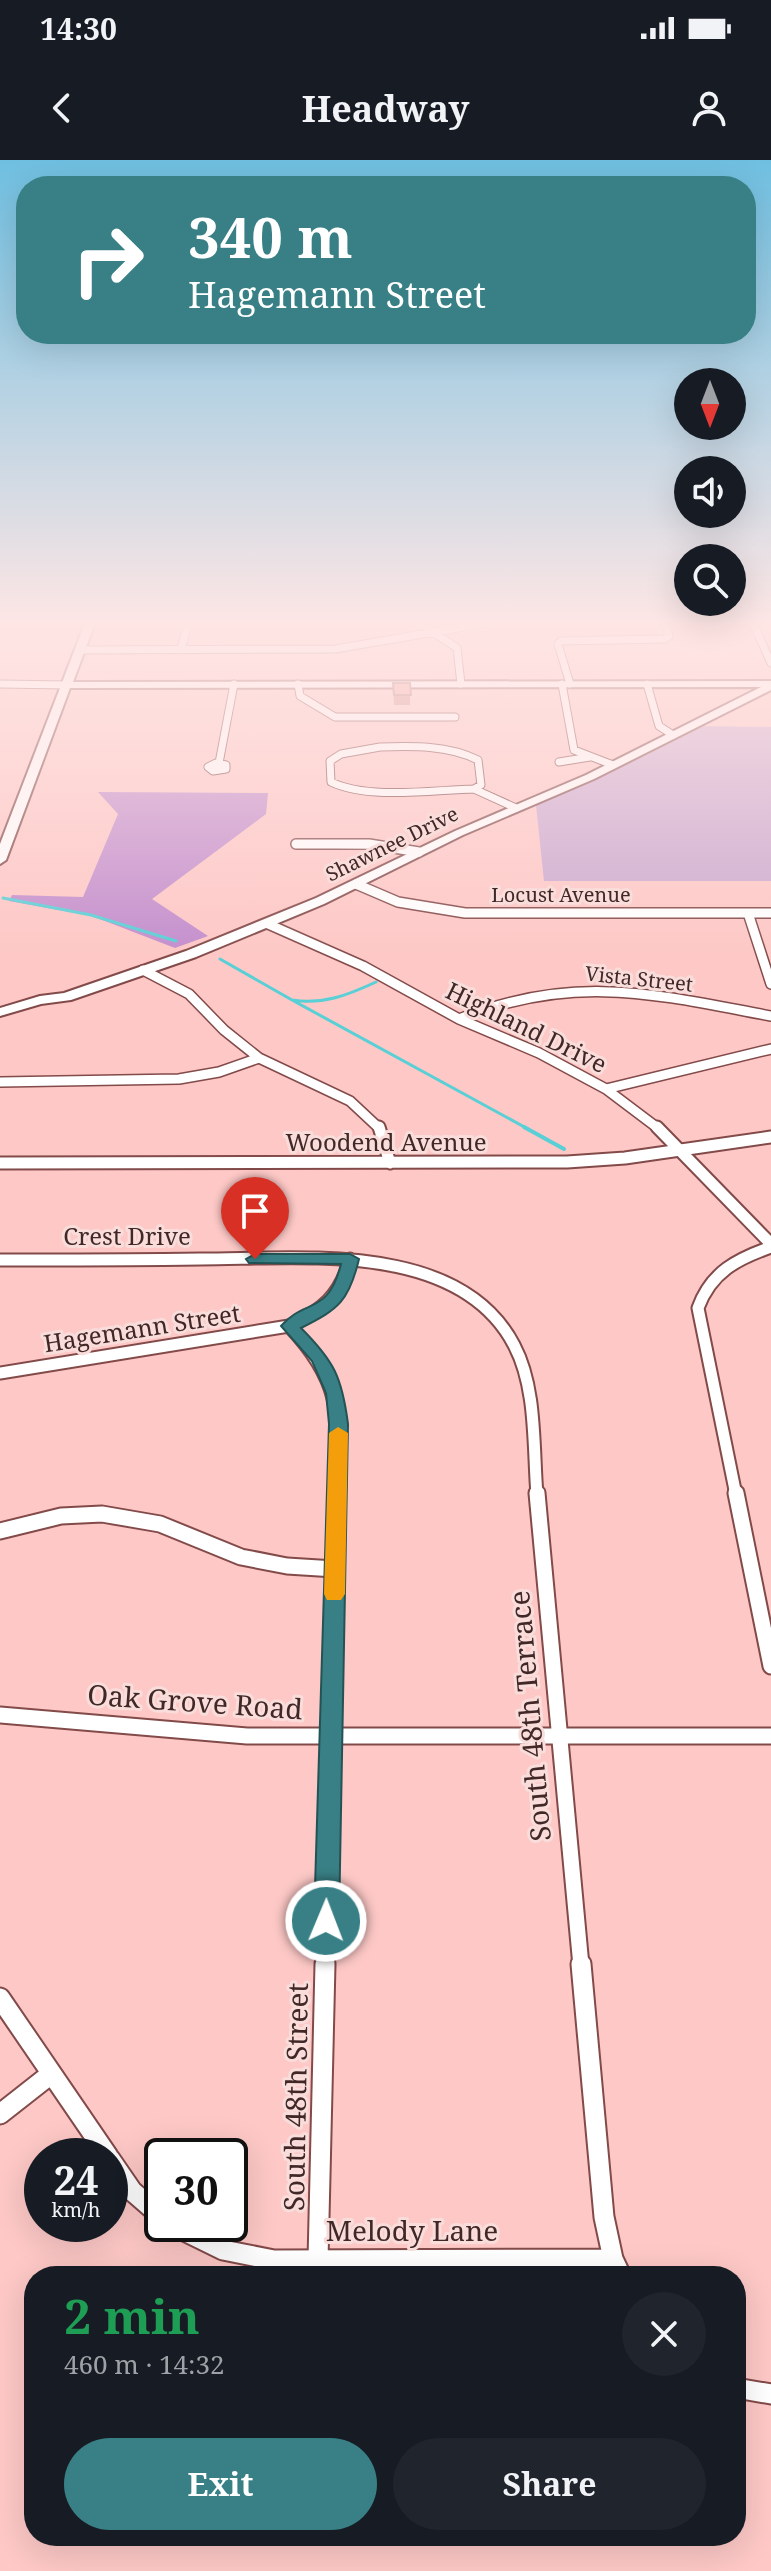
<!DOCTYPE html>
<html lang="en">
<head>
<meta charset="utf-8">
<style>
  :root { --surface:#171b24; --page:#20242c; --text:#f1f3f6; --muted:#9ea1a6; --accent:#388085 }
  body { margin:0; font-family:"Noto Serif",serif; background:var(--page); color:var(--text); height:100vh; display:flex; flex-direction:column; font-size:30px; white-space:nowrap }
  * { box-sizing:border-box; margin:0 }
  p { font-size:26px; color:var(--muted) }
  .icon { flex:none; width:44px; height:44px; fill:none; stroke:currentColor; stroke-width:2; stroke-linecap:round; stroke-linejoin:round }
  .map { position:relative; flex:1; overflow:hidden }
  .sheet { position:absolute; left:24px; top:2106px; width:722px; height:280px; display:flex; flex-direction:column; background:var(--surface); border-radius:32px; box-shadow:0 8px 32px #0002 }
  .sheet>* { flex:none }
  .banner { position:absolute; left:16px; top:16px; width:740px; height:168px; border-radius:32px; box-shadow:0 8px 32px #0002; background:#388085; color:#fff; overflow:hidden }
  .needle { width:52px; rotate:180deg }
  .fabs { position:absolute; left:674px; top:208px; display:grid; gap:16px }
  .fabs a { display:grid; place-items:center; width:72px; height:72px; border-radius:50%; background:var(--surface); box-shadow:0 8px 32px #0002; font-size:40px }
  .speed { position:absolute; left:24px; top:1978px; display:flex; gap:16px; font-size:40px; font-weight:700; text-align:center }
  .speed>* { display:grid; place-content:center; width:104px; height:104px; border-radius:50%; background:var(--surface); box-shadow:0 8px 32px #0002; line-height:1 }
  .speed small { font-size:20px; font-weight:400 }
  .speed .limit { border:4px solid #111; border-radius:12px; background:#fff; color:#111 }
  .pin { position:absolute; display:grid; place-items:center; width:68px; height:68px; color:#fff; margin:-82px -34px; border-radius:50% 50% 50% 0; rotate:-45deg; box-shadow:0 0 8px #0007 }
  .pin .icon { rotate:45deg }
  .me { position:absolute; width:88px; margin:-44px; rotate:1deg; stroke-linejoin:round; filter:drop-shadow(0 0 6px #0008) }
  .turn { display:flex; align-items:center; gap:28px; height:168px; padding:0 40px; font-size:36px }
  .turn .icon { width:104px; height:104px; stroke-width:2.5 }
  .turn b { display:block; font-size:56px; line-height:68px }
  .round { display:grid; place-items:center; flex:none; width:84px; height:84px; border-radius:42px; background:var(--page) }
  .head { display:flex; align-items:center; justify-content:space-between; height:136px; padding:0 40px }
  h1 { font-size:48px; font-weight:700; line-height:60px; color:#1e9e55 }
  .action { display:flex; gap:16px; margin-top:auto; padding:16px 40px }
  .action a { flex:1; height:92px; border-radius:48px; background:var(--accent); color:#fff; font-size:32px; font-weight:700; line-height:92px; text-align:center }
  .action a+a { background:var(--page); color:var(--text) }
  .status { display:flex; justify-content:space-between; align-items:center; height:56px; padding:0 40px; background:var(--surface); direction:ltr }
  .status svg { height:22px; fill:currentColor }
  header { display:flex; justify-content:space-between; align-items:center; height:104px; padding:0 40px; background:var(--surface); font-size:36px; font-weight:700 }
  .map>svg:first-child { display:block }
  .green { fill:#caa9d0 }
  .forest { fill:#c38ecd }
  .lines { fill:none; stroke-linecap:round; stroke-linejoin:round }
  .stream-far1 { stroke:#59cfd6; stroke-width:3 }
  .stream { stroke:#59cfd6; stroke-width:4 }
  .minor-far4-casing { stroke:#824a49; stroke-width:9 }
  .minor-far3-casing { stroke:#824a49; stroke-width:12 }
  .minor-far2-casing { stroke:#824a49; stroke-width:15 }
  .minor-far1-casing { stroke:#824a49; stroke-width:19 }
  .minor-casing { stroke:#824a49; stroke-width:23 }
  .secondary-casing { stroke:#824a49; stroke-width:4 }
  .minor-far4 { stroke:#fff; stroke-width:7 }
  .minor-far3 { stroke:#fff; stroke-width:9 }
  .minor-far2 { stroke:#fff; stroke-width:11 }
  .minor-far1 { stroke:#fff; stroke-width:15 }
  .minor { stroke:#fff; stroke-width:19 }
  .secondary { fill:#fff; fill-rule:evenodd }
  .wall { fill:#ce8381 }
  .building { fill:#ef9896; stroke:#a76a69; stroke-width:2 }
  .route { fill:#388085; stroke:#245356; stroke-width:2 }
  .slow { fill:#f59e0b }
  .labels { text-anchor:middle; stroke-width:6; stroke-linejoin:round; paint-order:stroke }
  .far-street-label { font-size:20px; fill:#412827; stroke:#f8dddb }
  .street-label { font-size:24px; fill:#412827; stroke:#f8dddb }
  .near-street-label { font-size:28px; fill:#412827; stroke:#f8dddb }
</style>
</head>
<body>
<div class="status"><b>14:30</b><svg viewBox="0 0 49 12"><path d="M0 12V9h3v3zM5 12V6h3v6zM10 12V3h3v9zM15 12V0h3v12zM26 1h20v11H26zM47 4h2v5h-2z"/></svg></div>
<header><svg class="icon" aria-label="back" viewBox="0 0 24 24"><path d="M15 5l-7 7 7 7"/></svg>Headway<svg class="icon" aria-label="person" viewBox="0 0 24 24"><circle cx="12" cy="8" r="4"/><path d="M4 21q1-7 8-7t8 7"/></svg></header>
<div class="map">
<svg width="771" height="2411" viewBox="0 0 771 2411">
  <rect width="100%" height="100%" fill="#fdc8c6"/>
  <!-- green -->
  <path class="green" d="M703 566 771 567V721H544L536 645 638 599Z"/>
  <!-- forest -->
  <path class="forest" d="M98 632 268 633 266 654 152 739 208 776 175 788 92 756 9 741 12 735 83 737 118 654Z"/>
  <g class="lines">
    <!-- stream-far1 -->
    <path class="stream-far1" d="M3 738 91 755 176 781
      M220 799 292 840C323 845 348 835 376 822
      M292 840 528 969"/>
    <!-- stream -->
    <path class="stream" d="M524 967 564 989"/>
    <defs>
      <path id="minor-far4" d="M419 463 457 488 461 524
        M753 463 771 503
        M80 490 335 489 488 463
        M181 490 188 463
        M0 524 67 525
        M298 524 300 536 335 557H455
        M562 524 574 590 613 605
        M570 524 558 484 561 481 665 479 669 476 664 463
        M647 524 659 566 673 575
        M380 587C413 586 448 585 478 600L481 625 474 629C432 630 369 640 331 622L330 601 341 594Z
        M559 602 590 597
        M216 603 226 605V609L213 611 208 607Z
        M219 603 234 524
        M474 629 516 648
        M296 684 374 685"/>
      <path id="minor-far3" d="M296 684H369L419 692
        M356 724 398 742 465 753H771
        M748 753 771 824
        M268 764 363 806 459 859 539 893 606 929 659 969
        M143 810 189 834 224 870 259 898 350 941 380 969
        M459 859C574 813 654 834 771 856
        M0 922 179 919 219 912 259 898
        M606 929 771 889"/>
      <path id="minor-far2" d="M379 967 390 1003
        M657 967 771 1084
        M0 1003 567 1002 625 998 771 977
        M0 1100C67 1100 134 1100 201 1099 300 1099 459 1080 514 1185 537 1228 533 1287 537 1335
        M289 1166C345 1225 338 1259 336 1335
        M0 1213 289 1166C322 1150 340 1136 350 1099
        M736 1335 698 1148C711 1112 737 1099 771 1087"/>
      <path id="minor-far1" d="M537 1333 581 1806
        M736 1333 771 1506
        M0 1371 61 1356 102 1354 160 1364 241 1397 287 1406 335 1409
        M0 1555 247 1576H771
        M325 1806 336 1333"/>
      <path id="minor" d="M581 1804 604 2057 613 2099 621 2116
        M0 1838 108 1996
        M0 1954 51 1914
        M110 1999 132 2031 162 2057
        M170 2064 223 2090 274 2100 613 2099
        M318 2100 325 1804
        M736 2228 771 2234"/>
      <path id="secondary" d="M85 463H95L73 522 771 521V530L594 619 463 675 324 744 196 797 71 840 41 844 0 856V848L40 836 64 833 186 791 316 738 455 671 586 615 761 527 70 528 6 700 0 704V684Z"/>
    </defs>
    <!-- minor-far4 casing -->
    <use href="#minor-far4" class="minor-far4-casing"/>
    <!-- minor-far3 casing -->
    <use href="#minor-far3" class="minor-far3-casing"/>
    <!-- minor-far2 casing -->
    <use href="#minor-far2" class="minor-far2-casing"/>
    <!-- minor-far1 casing -->
    <use href="#minor-far1" class="minor-far1-casing"/>
    <!-- minor casing -->
    <use href="#minor" class="minor-casing"/>
    <!-- secondary casing -->
    <use href="#secondary" class="secondary-casing"/>
    <!-- minor-far4 -->
    <use href="#minor-far4" class="minor-far4"/>
    <!-- minor-far3 -->
    <use href="#minor-far3" class="minor-far3"/>
    <!-- minor-far2 -->
    <use href="#minor-far2" class="minor-far2"/>
    <!-- minor-far1 -->
    <use href="#minor-far1" class="minor-far1"/>
    <!-- minor -->
    <use href="#minor" class="minor"/>
    <!-- secondary -->
    <use href="#secondary" class="secondary"/>
  </g>
  <!-- wall -->
  <path class="wall" d="M393 523H410V545H394Z"/>
  <!-- building -->
  <path class="building" d="M393 523H410L411 535H394Z"/>
  <!-- sky -->
  <linearGradient id="sky" x2="0" y2="1"><stop stop-color="#6fbfe1"/><stop offset="0.58" stop-color="#fee6e5"/><stop offset="1" stop-color="#fee6e5" stop-opacity="0"/></linearGradient>
  <rect width="771" height="800" fill="url(#sky)"/>
  <!-- route -->
  <path class="route" d="M255 1094H350L359 1099C349 1141 339 1149 301 1168 334 1201 342 1217 348 1264L339 1761 335 1769 326 1772 317 1769 314 1761 329 1264 326 1233 312 1201 281 1166C305 1138 328 1156 341 1104L249 1103 246 1099Z"/>
  <!-- slow -->
  <path class="slow" d="M338 1267 348 1273 345 1434 341 1440H327L324 1434 329 1273Z"/>
  <g class="labels">
    <!-- far-street labels -->
    <g class="far-street-label">
      <text transform="translate(392 684) rotate(-26)" y="7">Shawnee Drive</text>
      <text x="561" y="742">Locust Avenue</text>
      <text transform="translate(639 819) rotate(6)" y="7">Vista Street</text>
    </g>
    <!-- street labels -->
    <g class="street-label">
      <text transform="translate(526 868) rotate(26)" y="8">Highland Drive</text>
      <text x="386" y="991">Woodend Avenue</text>
      <text x="127" y="1085">Crest Drive</text>
      <text transform="translate(142 1169) rotate(-9)" y="8">Hagemann Street</text>
    </g>
    <!-- near-street labels -->
    <g class="near-street-label">
      <text transform="translate(195 1542) rotate(4)" y="10">Oak Grove Road</text>
      <text transform="translate(530 1556) rotate(-95)" y="10">South 48th Terrace</text>
      <text transform="translate(296 1937) rotate(-89)" y="10">South 48th Street</text>
      <text x="412" y="2081">Melody Lane</text>
    </g>
  </g>
</svg>
<div class="fabs">
<a><svg class="needle" viewBox="-14 -14 28 28"><path d="M0-13l5 13h-10z" fill="#e53935"/><path d="M0 13l5-13h-10z" fill="#9ea1a6"/></svg></a>
<a><svg class="icon" aria-label="sound" viewBox="0 0 24 24"><path d="M4 9h4l5-4v14l-5-4H4zM17 9q2 3 0 6"/></svg></a>
<a><svg class="icon" aria-label="search" viewBox="0 0 24 24"><circle cx="10" cy="10" r="6"/><path d="M15 15l6 6"/></svg></a>
</div>
<div class="speed"><div>24<small>km/h</small></div><div class="limit">30</div></div>
<div class="pin" style="left:255px;top:1099px;background:#d93025"><svg class="icon" aria-label="arrive" viewBox="0 0 24 24"><path d="M6 21V4h12l-3 4 3 4H6"/></svg></div>
<svg class="me" style="left:326px;top:1761px" viewBox="-20 -20 40 40"><circle r="17" fill="#388085" stroke="#fff" stroke-width="3"/><path d="M0-11L8 9 0 5-8 9z" fill="#fff"/></svg>
<div class="banner">
<div class="turn"><svg class="icon" aria-label="right" viewBox="0 0 24 24"><path d="M7 20v-9h11M14 6l5 5-5 5"/></svg><div><b>340 m</b>Hagemann Street</div></div>
</div>
<section class="sheet">
<div class="head"><div><h1>2 min</h1><p>460 m · 14:32</p></div><a class="round"><svg class="icon" aria-label="close" viewBox="0 0 24 24"><path d="M6 6l12 12M18 6L6 18"/></svg></a></div>
<div class="action"><a>Exit</a><a>Share</a></div>
</section>
</div>
</body>
</html>
